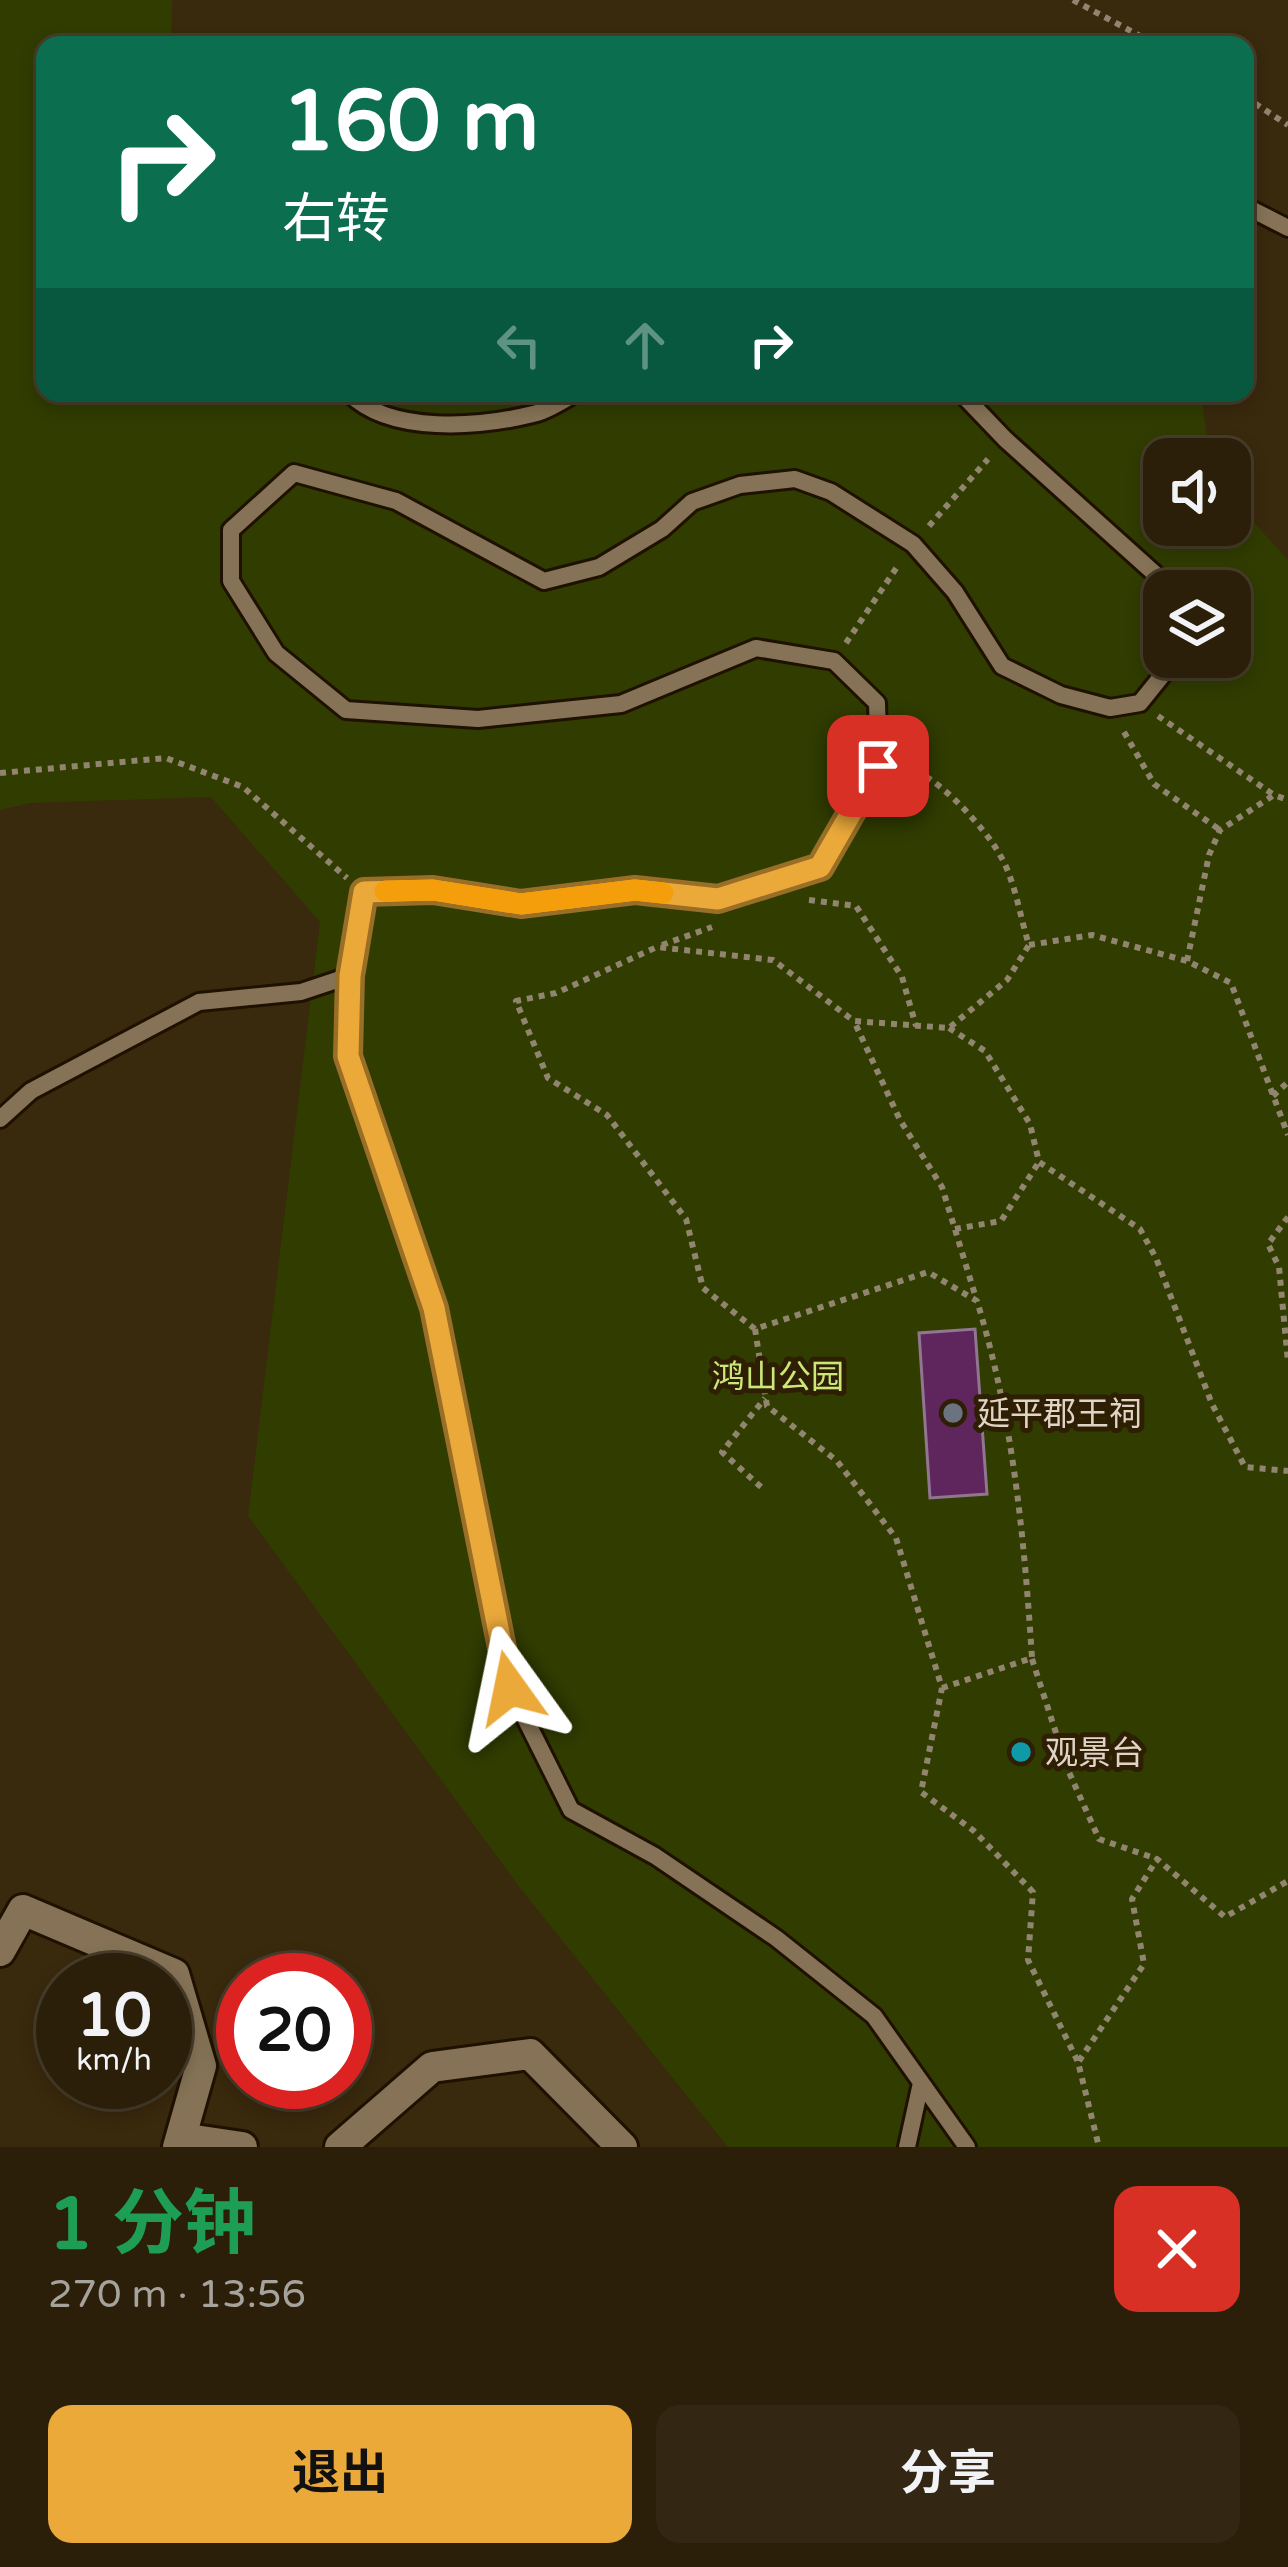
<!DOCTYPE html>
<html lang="zh">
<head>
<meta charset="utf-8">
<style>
  :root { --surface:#2b1f0a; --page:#332713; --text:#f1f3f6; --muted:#a6a29c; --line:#473d2b; --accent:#eba93a }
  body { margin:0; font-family:"Varela Round","Noto Sans SC",sans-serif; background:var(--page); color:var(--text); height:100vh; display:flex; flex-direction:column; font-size:45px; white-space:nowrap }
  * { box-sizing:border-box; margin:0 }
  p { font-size:39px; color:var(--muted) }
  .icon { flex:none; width:66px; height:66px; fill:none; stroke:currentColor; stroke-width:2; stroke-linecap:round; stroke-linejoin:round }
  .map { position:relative; height:2147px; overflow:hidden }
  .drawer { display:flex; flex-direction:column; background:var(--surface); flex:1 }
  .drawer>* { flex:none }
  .hud { position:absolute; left:36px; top:36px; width:1218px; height:366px; border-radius:24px; box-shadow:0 6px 18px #0003,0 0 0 3px var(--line); background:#0b6e4f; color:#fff; overflow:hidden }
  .tools { position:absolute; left:1143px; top:438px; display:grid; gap:24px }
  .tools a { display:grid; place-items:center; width:108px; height:108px; border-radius:24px; background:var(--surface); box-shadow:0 6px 18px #0003,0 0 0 3px var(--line); font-size:60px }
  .speed { position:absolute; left:36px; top:1953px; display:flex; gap:24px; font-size:60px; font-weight:700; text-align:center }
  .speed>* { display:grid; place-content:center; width:156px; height:156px; border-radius:50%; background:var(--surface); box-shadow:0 6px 18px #0003,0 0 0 3px var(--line); line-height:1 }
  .speed small { font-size:30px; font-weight:400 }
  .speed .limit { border:18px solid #d22; background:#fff; color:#111 }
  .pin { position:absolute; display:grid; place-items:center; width:102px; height:102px; color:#fff; margin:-51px; border-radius:24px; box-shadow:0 6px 18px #0006 }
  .me { position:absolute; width:132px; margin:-66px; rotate:348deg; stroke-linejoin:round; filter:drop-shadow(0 0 9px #0008) }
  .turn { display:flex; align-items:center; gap:42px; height:252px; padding:0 48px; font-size:54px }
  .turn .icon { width:156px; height:156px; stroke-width:2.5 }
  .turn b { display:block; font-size:84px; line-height:102px }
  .lanes { display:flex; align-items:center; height:114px; padding:0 48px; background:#0003; justify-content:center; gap:60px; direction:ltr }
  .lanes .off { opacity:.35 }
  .round { display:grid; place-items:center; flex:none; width:126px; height:126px; border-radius:24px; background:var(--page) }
  .summary { display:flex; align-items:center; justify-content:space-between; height:204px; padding:0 48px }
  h1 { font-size:72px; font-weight:700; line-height:90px; color:#1e9e55 }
  .cta { display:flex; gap:24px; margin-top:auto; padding:24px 48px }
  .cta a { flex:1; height:138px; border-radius:24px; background:var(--accent); color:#111; font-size:48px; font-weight:700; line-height:138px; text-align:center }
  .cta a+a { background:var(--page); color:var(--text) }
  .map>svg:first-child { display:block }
  .green { fill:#303c00; fill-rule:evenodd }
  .building { fill:#5f265d; stroke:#90768e; stroke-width:3 }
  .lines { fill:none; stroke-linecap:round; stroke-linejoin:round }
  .service-casing { stroke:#1f1100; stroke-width:22 }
  .minor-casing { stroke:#1f1100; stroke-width:36 }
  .path { stroke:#928570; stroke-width:6; stroke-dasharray:6 6; stroke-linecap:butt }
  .service { stroke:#867357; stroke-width:16 }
  .minor { stroke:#867357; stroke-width:30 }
  .route-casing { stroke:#996e26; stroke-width:30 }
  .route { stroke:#eba93a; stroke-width:21 }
  .slow { stroke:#f59e0b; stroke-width:21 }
  .worship-dot { fill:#6b7280; stroke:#2e1f04; stroke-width:4.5 }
  .culture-dot { fill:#0f9aa8; stroke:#2e1f04; stroke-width:4.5 }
  .labels { text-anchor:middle; stroke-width:10; stroke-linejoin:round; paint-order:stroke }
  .park-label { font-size:33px; fill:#cbe778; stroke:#2e1f04 }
  .poi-label { font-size:33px; fill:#dfd4c5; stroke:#2e1f04; text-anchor:start }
</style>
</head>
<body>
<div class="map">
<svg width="1288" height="2147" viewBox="0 0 1288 2147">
  <rect width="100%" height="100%" fill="#39290d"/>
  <!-- green -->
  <path class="green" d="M0 0H172L171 45H45V393H1201L1210 459H1164V525H1230V496L1288 560V2147H728L520 1888 248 1516 320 922 211 797 30 803 0 810ZM1164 591H1230V657H1164Z"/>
  <!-- building -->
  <path class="building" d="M975 1329 987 1494 930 1498 919 1333Z"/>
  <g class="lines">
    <defs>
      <path id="service" d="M1245 206 1288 228
        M349 393C390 435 480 427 533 414 548 411 563 400 576 393
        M961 393 1005 439 1174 591
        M0 1119 31 1091 199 1002 301 992 349 976
        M907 2147 921 2083
        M967 2147 874 2016 776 1938 655 1856 571 1810 510 1688 434 1308 348 1056 349 976 364 892 432 890 521 904 635 890 718 899 800 875 820 867 879 766 877 703 834 661 756 648 621 704 478 719 346 710 276 653 231 581V530L294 473 396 501 544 581 599 567 662 529 692 502 740 485 795 479 831 492 913 544 955 592 1002 666 1061 695 1110 708 1140 703 1177 657"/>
      <path id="minor" d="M0 1951 23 1910 174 1974 201 2066 178 2147
        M181 2138 242 2147
        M340 2147 432 2067 530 2054 622 2147"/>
    </defs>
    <!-- service casing -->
    <use href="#service" class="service-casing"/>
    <!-- minor casing -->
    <use href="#minor" class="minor-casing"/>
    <!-- path -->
    <path class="path" d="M1073 0 1157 45
      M1245 97 1288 125
      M929 526 988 459
      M846 643 899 564
      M1158 716 1274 795
      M1124 732 1154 784 1220 830
      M904 768C933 770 986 829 1000 855 1015 880 1020 917 1029 945L1007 980 949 1028 854 1021 900 1120 942 1187 976 1298
      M0 773 166 758 243 787 347 878
      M809 900 856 906 902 977 916 1026
      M662 945 712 927
      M1029 945 1092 935 1187 961 1231 983 1288 1135
      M1187 961 1209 855 1220 830 1274 795 1288 800
      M949 1028 985 1051 1030 1124 1039 1162 1140 1229 1156 1258 1212 1404 1245 1467 1288 1471
      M1273 1096 1288 1082
      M1288 1217 1268 1244 1279 1267 1288 1362
      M955 1229 1001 1221 1039 1162
      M755 1329 703 1288 686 1219 607 1115 548 1078 516 1001 556 993 657 947 773 960 854 1021
      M761 1487 722 1452 765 1398
      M1032 1659 1068 1770 1099 1839 1157 1859
      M942 1688 1032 1658C1024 1536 1013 1418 977 1301L928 1272 755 1329 767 1406 837 1461 896 1538 942 1688 921 1792 974 1831 1033 1892 1028 1960 1078 2062 1099 2147
      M1079 2061 1144 1964 1132 1899 1157 1859 1225 1917 1288 1881"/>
    <!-- service -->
    <use href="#service" class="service"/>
    <!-- minor -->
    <use href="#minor" class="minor"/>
  </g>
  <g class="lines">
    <defs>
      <path id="route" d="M510 1688 434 1308 348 1056 350 976 364 892 433 890 521 904 635 890 718 899 820 867 878 766"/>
    </defs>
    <!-- route casing -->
    <use href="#route" class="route-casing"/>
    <!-- route -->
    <use href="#route" class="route"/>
    <!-- slow -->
    <path class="slow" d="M385 891 433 890 521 904 635 890 663 893"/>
  </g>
  <!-- markers -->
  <circle class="worship-dot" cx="953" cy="1413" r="12"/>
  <circle class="culture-dot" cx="1021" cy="1752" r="12"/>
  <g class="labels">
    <!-- park labels -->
    <g class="park-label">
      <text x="778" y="1388">鸿山公园</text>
    </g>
    <!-- poi labels -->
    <g class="poi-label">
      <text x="977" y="1425">延平郡王祠</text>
      <text x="1045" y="1764">观景台</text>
    </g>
  </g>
</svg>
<div class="tools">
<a><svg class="icon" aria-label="sound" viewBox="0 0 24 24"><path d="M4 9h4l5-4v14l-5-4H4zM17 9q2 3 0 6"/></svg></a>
<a><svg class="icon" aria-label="layers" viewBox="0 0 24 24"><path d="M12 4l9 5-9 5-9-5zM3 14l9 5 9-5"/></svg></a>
</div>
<div class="speed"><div>10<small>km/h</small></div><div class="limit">20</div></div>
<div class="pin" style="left:878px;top:766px;background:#d93025"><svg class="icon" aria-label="arrive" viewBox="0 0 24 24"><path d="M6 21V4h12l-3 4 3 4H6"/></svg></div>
<svg class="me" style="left:510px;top:1688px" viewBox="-20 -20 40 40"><path d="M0-17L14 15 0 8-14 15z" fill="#eba93a" stroke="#fff" stroke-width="4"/></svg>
<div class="hud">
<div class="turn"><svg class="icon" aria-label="right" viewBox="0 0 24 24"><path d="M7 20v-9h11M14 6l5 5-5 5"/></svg><div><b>160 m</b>右转</div></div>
<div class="lanes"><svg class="icon off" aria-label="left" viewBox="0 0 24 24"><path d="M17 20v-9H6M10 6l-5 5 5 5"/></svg><svg class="icon off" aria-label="ahead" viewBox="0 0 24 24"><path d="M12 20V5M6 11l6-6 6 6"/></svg><svg class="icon" aria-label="right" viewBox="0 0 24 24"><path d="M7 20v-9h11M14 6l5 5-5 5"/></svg></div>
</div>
</div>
<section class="drawer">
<div class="summary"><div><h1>1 分钟</h1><p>270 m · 13:56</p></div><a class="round" style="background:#d93025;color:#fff"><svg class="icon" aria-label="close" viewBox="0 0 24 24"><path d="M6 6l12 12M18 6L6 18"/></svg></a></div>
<div class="cta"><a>退出</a><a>分享</a></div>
</section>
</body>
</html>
